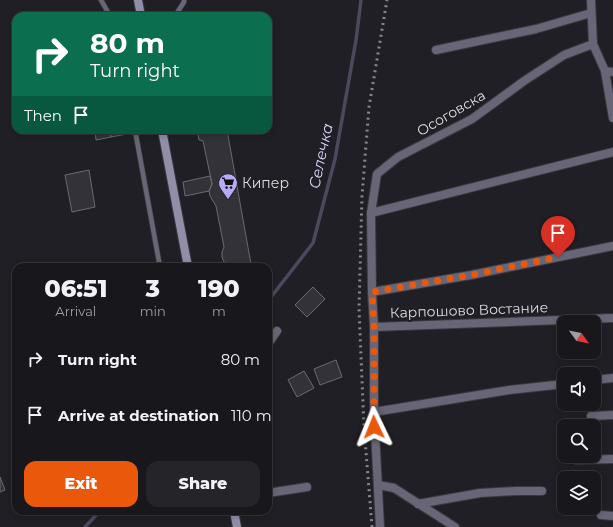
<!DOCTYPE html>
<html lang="en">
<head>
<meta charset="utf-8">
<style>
  :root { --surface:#18171c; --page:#252429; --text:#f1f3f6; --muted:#9f9fa3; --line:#36363b; --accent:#ea580c }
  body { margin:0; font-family:Montserrat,sans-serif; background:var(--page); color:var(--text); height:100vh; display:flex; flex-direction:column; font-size:15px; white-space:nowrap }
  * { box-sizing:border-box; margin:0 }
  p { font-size:13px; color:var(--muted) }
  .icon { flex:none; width:22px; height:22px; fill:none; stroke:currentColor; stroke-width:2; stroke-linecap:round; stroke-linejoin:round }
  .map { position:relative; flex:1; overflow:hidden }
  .side { position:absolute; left:12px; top:263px; width:260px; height:252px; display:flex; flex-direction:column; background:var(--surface); border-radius:12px; box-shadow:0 2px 6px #0003,0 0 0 1px var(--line) }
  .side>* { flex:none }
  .guide { position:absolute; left:12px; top:12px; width:260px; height:122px; border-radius:12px; box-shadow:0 2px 6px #0003,0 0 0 1px var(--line); background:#0b6e4f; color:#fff; overflow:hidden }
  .needle { width:26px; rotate:123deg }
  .tools { position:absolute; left:557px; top:315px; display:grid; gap:8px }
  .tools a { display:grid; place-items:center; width:44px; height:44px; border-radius:8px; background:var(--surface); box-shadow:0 2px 6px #0003,0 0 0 1px var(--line); font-size:20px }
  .pin { position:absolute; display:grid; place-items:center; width:34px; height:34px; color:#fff; margin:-41px -17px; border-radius:50% 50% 50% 0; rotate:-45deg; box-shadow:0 0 4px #0007 }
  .pin .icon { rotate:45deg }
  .me { position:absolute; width:44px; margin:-22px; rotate:358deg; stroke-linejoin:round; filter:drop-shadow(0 0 3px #0008) }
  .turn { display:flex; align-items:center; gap:14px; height:84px; padding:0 12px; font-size:18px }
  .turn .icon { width:52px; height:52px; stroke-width:2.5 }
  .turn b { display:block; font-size:28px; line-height:34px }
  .then { display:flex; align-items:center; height:38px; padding:0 12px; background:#0003; gap:8px; font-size:15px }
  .eta { display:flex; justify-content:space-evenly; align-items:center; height:68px; text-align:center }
  .eta b { font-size:24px; font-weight:800; line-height:28px }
  .button { display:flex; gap:8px; margin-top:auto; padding:8px 12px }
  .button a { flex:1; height:46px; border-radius:12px; background:var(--accent); color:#fff; font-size:16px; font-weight:800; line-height:46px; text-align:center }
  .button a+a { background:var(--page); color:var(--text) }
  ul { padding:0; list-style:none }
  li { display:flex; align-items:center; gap:12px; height:56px; padding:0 12px }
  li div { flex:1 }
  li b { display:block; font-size:15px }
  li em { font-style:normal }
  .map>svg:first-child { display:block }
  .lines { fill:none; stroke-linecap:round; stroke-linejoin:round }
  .stream { stroke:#4d495d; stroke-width:3.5 }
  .building { fill:#333238; stroke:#6a6a70 }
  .service-casing { stroke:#3a393f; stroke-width:6 }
  .minor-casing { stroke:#3a393f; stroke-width:10 }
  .secondary-casing { stroke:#3a393f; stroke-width:10 }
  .service { stroke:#686676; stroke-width:4.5 }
  .minor { stroke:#686676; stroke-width:8 }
  .secondary { stroke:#918ea7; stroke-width:8 }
  .rail { stroke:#87878c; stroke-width:3; stroke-dasharray:2 4; stroke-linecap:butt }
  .route { stroke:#ea580c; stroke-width:7; stroke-dasharray:0 12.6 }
  .labels { text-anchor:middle; stroke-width:4; stroke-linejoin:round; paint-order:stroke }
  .street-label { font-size:14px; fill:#dcdce0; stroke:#201f25 }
  .poi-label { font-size:14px; fill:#dcdce0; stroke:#201f25; text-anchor:start }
  .water-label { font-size:15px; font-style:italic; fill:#dcd8fd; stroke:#201f25 }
</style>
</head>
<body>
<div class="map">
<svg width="613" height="527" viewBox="0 0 613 527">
  <rect width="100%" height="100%" fill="#201f25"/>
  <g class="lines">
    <!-- stream -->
    <path class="stream" d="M268 301 313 243 335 159 356 40 361 0
      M85 527 100 511"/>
  </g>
  <!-- building -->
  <path class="building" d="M95 130H110L111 137 96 140Z
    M110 130H126L127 134 111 137Z
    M197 130H227L251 264 232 267 224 262 222 257V252L224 247 216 206 210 196 209 191 212 184 203 141 199 140Z
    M89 170 95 207 72 212 65 175Z
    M210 176 212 184 209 191 185 196 183 182Z
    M313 287 325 299 307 317 295 305Z
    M336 360 342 377 320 385 314 369Z
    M304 371 314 388 297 397 288 380Z
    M0 477 5 490 0 492Z"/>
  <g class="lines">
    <defs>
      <path id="service" d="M101 0 110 16
        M175 16 184 2V0
        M135 130 160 267"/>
      <path id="minor" d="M591 0 593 44 605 71 613 118
        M436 50 536 29 591 13
        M605 71 613 72
        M371 213 613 152
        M372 292 471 275 613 246
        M374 327 613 318
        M268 344 277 331
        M594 380 613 378
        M374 412 509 390 564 384
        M591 416 613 415
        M577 460 613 459
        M378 485 394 488 455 527
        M268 493 307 487
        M418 504 480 493 515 491H542
        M601 515 613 516
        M380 527 374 412V327L372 292 371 213 377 174 398 157 472 119 524 81 564 55 593 44"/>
      <path id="secondary" d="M138 0 141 16
        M162 130 188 267
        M234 511 237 527"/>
    </defs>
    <!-- service casing -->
    <use href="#service" class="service-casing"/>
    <!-- minor casing -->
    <use href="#minor" class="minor-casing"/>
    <!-- secondary casing -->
    <use href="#secondary" class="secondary-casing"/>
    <!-- service -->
    <use href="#service" class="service"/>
    <!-- minor -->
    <use href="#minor" class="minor"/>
    <!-- secondary -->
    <use href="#secondary" class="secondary"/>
    <!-- rail -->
    <path class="rail" d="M372 527 364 427 359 309 362 196 369 107 387 0"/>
  </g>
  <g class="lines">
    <!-- route -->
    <path class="route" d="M374 427V327L372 292 471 275 558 257"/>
  </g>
  <!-- icons -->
  <defs>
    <symbol id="supermarket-pin" viewBox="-11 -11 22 30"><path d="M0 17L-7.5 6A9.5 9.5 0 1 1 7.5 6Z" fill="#b6abf8" stroke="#201f25"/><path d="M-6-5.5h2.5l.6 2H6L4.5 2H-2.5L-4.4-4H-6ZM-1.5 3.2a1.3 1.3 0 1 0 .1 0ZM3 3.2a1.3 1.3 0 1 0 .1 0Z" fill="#111"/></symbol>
  </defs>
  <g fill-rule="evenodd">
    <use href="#supermarket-pin" x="217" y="172" width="22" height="30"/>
  </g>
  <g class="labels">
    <!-- street labels -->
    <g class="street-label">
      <text transform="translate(451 113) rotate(-30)" y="5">Осоговска</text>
      <text transform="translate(469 310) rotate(-2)" y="5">Карпошово Востание</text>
    </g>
    <!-- poi labels -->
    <g class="poi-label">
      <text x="242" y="188">Кипер</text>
    </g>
    <!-- water labels -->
    <g class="water-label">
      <text transform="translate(321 156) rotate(-78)" y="5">Селечка</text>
    </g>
  </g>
</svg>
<div class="tools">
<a><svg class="needle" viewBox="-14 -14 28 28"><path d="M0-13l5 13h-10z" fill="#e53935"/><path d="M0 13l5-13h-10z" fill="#9f9fa3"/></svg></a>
<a><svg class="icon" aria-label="sound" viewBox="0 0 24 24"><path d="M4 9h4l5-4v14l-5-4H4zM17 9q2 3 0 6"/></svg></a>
<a><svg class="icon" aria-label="search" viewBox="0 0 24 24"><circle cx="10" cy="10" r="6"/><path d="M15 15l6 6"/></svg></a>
<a><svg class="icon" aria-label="layers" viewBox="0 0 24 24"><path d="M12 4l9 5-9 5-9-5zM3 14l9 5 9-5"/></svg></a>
</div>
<div class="pin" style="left:558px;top:257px;background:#d93025"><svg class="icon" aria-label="arrive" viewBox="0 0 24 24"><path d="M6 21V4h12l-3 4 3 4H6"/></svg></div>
<svg class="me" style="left:374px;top:427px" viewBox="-20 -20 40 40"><path d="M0-17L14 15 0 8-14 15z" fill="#ea580c" stroke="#fff" stroke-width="4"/></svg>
<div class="guide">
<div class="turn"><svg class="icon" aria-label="right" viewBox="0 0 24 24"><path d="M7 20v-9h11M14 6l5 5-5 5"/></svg><div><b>80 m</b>Turn right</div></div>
<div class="then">Then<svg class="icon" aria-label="arrive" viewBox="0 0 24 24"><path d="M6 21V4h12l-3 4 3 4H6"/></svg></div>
</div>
<section class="side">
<div class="eta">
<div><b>06:51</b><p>Arrival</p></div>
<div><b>3</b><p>min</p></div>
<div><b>190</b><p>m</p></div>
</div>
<ul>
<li><svg class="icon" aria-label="right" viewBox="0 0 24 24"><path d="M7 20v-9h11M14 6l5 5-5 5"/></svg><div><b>Turn right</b></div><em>80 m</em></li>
<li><svg class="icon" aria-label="arrive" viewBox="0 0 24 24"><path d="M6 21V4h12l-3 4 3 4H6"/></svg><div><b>Arrive at destination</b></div><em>110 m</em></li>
</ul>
<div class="button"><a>Exit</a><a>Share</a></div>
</section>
</div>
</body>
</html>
